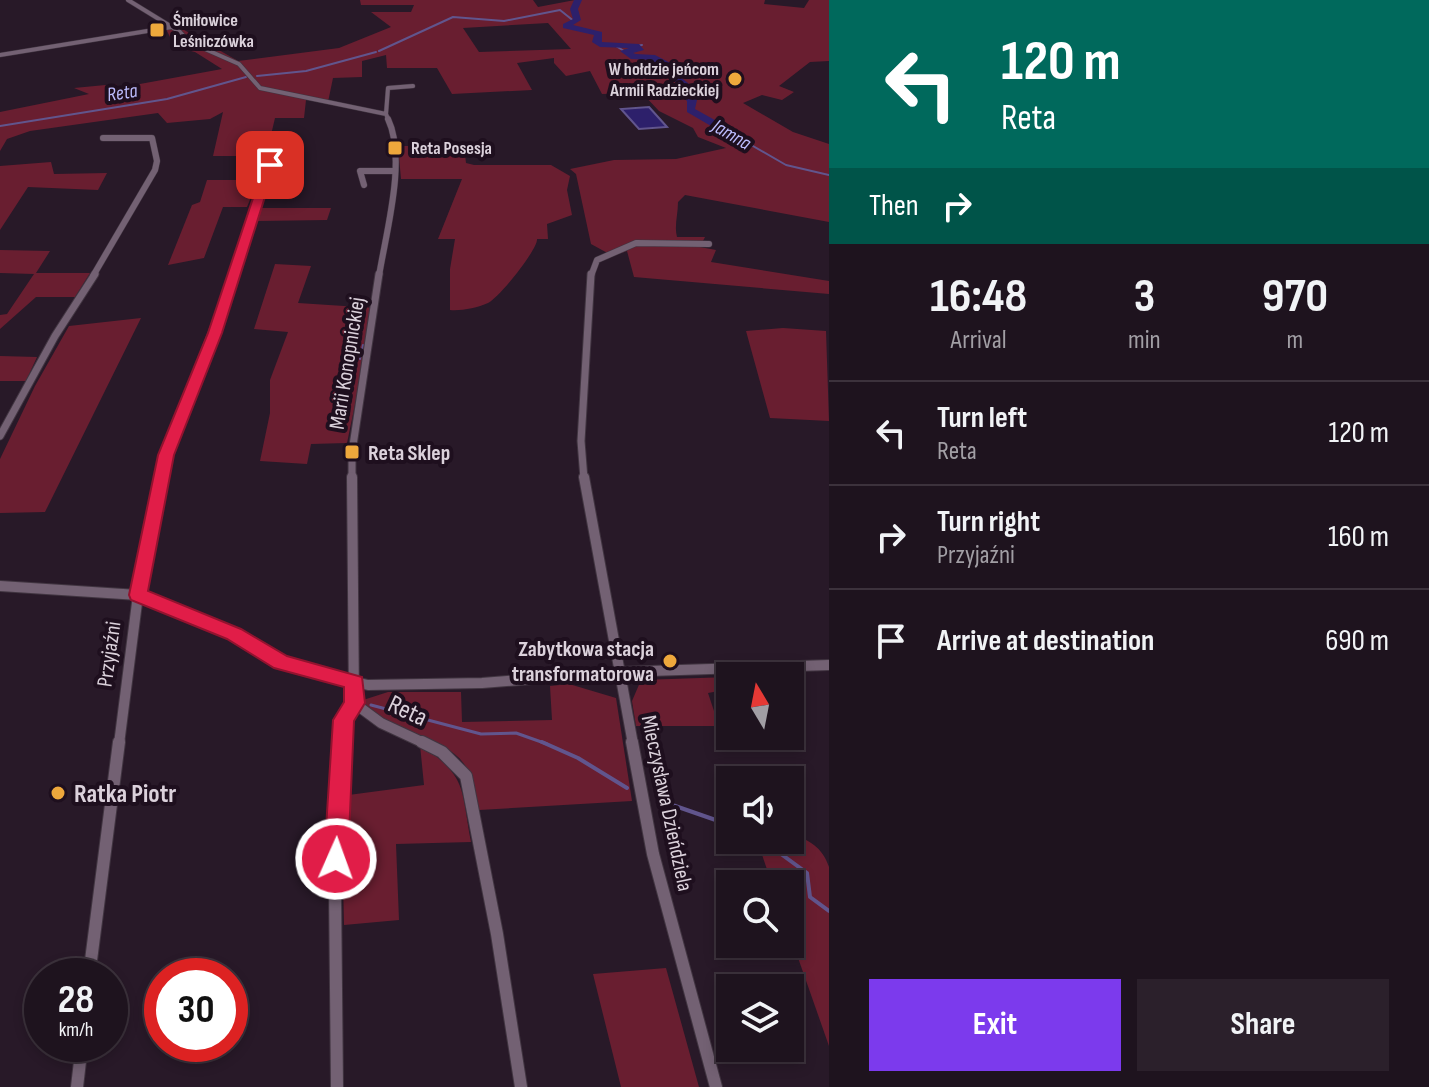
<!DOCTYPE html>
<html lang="en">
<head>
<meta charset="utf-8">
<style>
  :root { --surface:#1e131e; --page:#2b202b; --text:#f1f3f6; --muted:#a19ea4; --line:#3c323c; --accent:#7c3aed }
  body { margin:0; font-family:"Sofia Sans Condensed",sans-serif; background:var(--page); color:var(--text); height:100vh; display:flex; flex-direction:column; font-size:30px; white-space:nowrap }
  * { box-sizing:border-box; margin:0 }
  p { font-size:26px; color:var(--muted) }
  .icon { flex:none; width:44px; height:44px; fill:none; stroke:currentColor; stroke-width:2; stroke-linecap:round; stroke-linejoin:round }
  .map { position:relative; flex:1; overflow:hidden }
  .sheet { display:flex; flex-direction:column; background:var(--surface); width:600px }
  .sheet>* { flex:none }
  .banner { background:#00695c; color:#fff; overflow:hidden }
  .needle { width:52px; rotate:350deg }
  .fabs { position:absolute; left:716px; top:662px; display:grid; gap:16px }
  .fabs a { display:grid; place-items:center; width:88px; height:88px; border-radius:0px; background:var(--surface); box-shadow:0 4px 12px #0003,0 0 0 2px var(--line); font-size:40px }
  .speed { position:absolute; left:24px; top:958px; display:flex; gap:16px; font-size:40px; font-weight:700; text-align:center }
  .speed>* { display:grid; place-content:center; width:104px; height:104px; border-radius:50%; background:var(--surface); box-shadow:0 4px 12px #0003,0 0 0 2px var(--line); line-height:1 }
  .speed small { font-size:20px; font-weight:400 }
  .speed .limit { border:12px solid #d22; background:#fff; color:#111 }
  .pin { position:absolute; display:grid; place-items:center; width:68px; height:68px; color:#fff; margin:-34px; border-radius:16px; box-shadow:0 4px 12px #0006 }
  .me { position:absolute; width:88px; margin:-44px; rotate:2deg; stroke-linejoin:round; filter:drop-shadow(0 0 6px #0008) }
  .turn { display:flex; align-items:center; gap:28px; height:168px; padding:0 40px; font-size:36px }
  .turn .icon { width:104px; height:104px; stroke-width:2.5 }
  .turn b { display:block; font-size:56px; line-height:68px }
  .then { display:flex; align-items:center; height:76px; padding:0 40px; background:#0003; gap:16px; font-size:30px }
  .eta { display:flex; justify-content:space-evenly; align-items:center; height:136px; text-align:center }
  .eta b { font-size:48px; font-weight:700; line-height:56px }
  .primary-button { display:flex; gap:16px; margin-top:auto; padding:16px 40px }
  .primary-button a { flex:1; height:92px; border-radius:0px; background:var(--accent); color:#fff; font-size:32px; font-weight:700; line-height:92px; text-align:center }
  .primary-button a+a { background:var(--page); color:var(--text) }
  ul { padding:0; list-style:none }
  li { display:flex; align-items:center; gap:24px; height:104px; padding:0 40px; border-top:2px solid var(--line) }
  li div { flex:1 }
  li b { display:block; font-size:30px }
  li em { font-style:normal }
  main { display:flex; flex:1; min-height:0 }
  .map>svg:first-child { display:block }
  .green { fill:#691e30; fill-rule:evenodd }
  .water { fill:#2d206b; stroke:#61558d; stroke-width:2 }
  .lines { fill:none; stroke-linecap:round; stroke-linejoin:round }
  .stream-far2 { stroke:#61558d; stroke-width:2 }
  .stream-far1 { stroke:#61558d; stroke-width:3 }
  .stream { stroke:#61558d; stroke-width:4 }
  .river { fill:#2d206b; fill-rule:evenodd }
  .minor-far4-casing { stroke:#413541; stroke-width:5 }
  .minor-far3-casing { stroke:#413541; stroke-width:7 }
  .minor-far2-casing { stroke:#413541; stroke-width:9 }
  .minor-far1-casing { stroke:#413541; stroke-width:12 }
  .minor-casing { stroke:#413541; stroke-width:14 }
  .minor-far4 { stroke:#736173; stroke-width:4 }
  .minor-far3 { stroke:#736173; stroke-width:6 }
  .minor-far2 { stroke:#736173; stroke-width:7 }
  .minor-far1 { stroke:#736173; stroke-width:10 }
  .minor { stroke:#736173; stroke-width:12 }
  .route { fill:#e11d48; stroke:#92132f; stroke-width:2 }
  .poi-dot { fill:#eea83c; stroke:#1e0f1e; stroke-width:3 }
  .labels { text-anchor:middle; stroke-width:8; stroke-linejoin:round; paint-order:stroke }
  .far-poi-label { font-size:18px; font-weight:bold; fill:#dbd1db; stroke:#1e0f1e; text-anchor:start }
  .far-water-label { font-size:20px; font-style:italic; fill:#bcbcfd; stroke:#1e0f1e }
  .street-label { font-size:22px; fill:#dbd1db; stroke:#1e0f1e }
  .poi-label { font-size:22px; font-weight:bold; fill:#dbd1db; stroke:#1e0f1e; text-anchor:start }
  .near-street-label { font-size:26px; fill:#dbd1db; stroke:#1e0f1e }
  .near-poi-label { font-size:26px; font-weight:bold; fill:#dbd1db; stroke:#1e0f1e; text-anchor:start }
</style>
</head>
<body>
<main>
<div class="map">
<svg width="829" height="1087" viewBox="0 0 829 1087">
  <rect width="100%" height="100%" fill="#281928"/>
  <!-- green -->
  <path class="green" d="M360 0H533L538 7 575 0H765L764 4 804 8 809 0H829V61L810 62 779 86 794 92 782 100 762 95 743 103 793 132 829 144V222L685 195 678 202C678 215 674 226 677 237H705L700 247 716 250 711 262 829 281V294L634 277 627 251 613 256 591 244 576 174 570 169 614 160 676 159 726 148 698 137 693 128 659 111 642 93 602 94 590 71 566 76 554 63V58L517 63 532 90 452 94 437 68H387L386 55 362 61V77L333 78 328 102 306 100 304 118H275L266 156H213L223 112 210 119 167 123 158 113 30 131 7 139 0 151V112L89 94 74 88 116 84 118 88 222 69 195 52 175 47 166 29 179 27 238 61 339 48 391 27 371 12H411L414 5H361ZM548 23 571 49 479 52 463 28Z
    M398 146H464L466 163 474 165H551L570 176 567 190 572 215 547 224 548 239H537C538 249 499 298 488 303 477 308 461 311 450 310V269L455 239H438L462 179H401Z
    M51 162 54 174 107 173 98 190 28 187 0 230V166Z
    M207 180H258L247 207H223L204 258 168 265 192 205 200 202Z
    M260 208H331L327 220 256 221Z
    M0 250 50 251 36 273H90L75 297H36L0 329V315L7 314 34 274 0 273Z
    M275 264 311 266 298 303 375 308 347 443 311 444 307 464 260 461 270 413V380L288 332 254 329Z
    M141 318 45 512 0 513V459L35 386 69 326Z
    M783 328 826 331 829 421 770 418 746 331Z
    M0 356 37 357 26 381H0Z
    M730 677V689L708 693 719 726H636L632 701 641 680Z
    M569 684 616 698 632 801 479 810C475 797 473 779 466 767 447 733 384 737 360 701L388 692H461L462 722 552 720 550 686Z
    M420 745C468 776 461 790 471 842L396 844 399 920 344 925 341 796 424 785Z
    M790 832C809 841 822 846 829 867V1046L790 935V884H772L757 840H790Z
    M666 968 699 1087H621L593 974Z"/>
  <!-- water -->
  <path class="water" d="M649 107 667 127 639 129 621 109Z"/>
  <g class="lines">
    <!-- stream-far2 -->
    <path class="stream-far2" d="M616 46 624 51
      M636 46 642 45
      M379 51 453 17 504 21 560 10 575 22
      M257 76 306 71 376 52
      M0 126 167 99 246 77
      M723 133 727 131 786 165 829 175
      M360 359 363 345"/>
    <!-- stream-far1 -->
    <path class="stream-far1" d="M371 705 481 734 516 733 547 744"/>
    <!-- stream -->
    <path class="stream" d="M542 742 578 758 627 788
      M658 800 730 825
      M762 840 807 873 810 897 829 911"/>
    <!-- river -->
    <path class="river" d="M574 0H582L578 9 581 20 573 25 602 32V42L639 44 644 50 633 53 636 54 655 55 684 70V74L679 76 693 87 690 94 697 100 695 109 731 129V133H723L687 112V101L680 95 683 88 667 75 673 72 650 60 631 59 620 51 629 48 600 47 592 42 594 35 563 28V24L573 19 570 9Z"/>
    <defs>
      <path id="minor-far4" d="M128 0 180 32 189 42 239 64 260 88 386 114 389 121
        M0 55 172 27
        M386 114 388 88 413 86"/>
      <path id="minor-far3" d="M364 185 360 171H395
        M93 276 155 170 157 161 152 138H103
        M234 276 270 165
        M379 276C386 232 407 159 388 119
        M591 276 597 260 636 243 709 244"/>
      <path id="minor-far2" d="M0 436 55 336 95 274
        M161 479 166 455 234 274
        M352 479V452L379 274
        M584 479 581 441 591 274"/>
      <path id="minor-far1" d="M352 477 354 703 381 723 426 744
        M584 477 633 744
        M0 586 138 595 234 634 298 669 368 685 482 683 619 672 829 665
        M119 744 138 595 162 477
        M341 744 354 703"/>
      <path id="minor" d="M422 742 442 752 466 776 497 934 521 1087
        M632 742 653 854 716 1087
        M89 976 119 742
        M77 1087 82 1044
        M337 1087 335 889 341 742"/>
    </defs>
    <!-- minor-far4 casing -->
    <use href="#minor-far4" class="minor-far4-casing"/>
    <!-- minor-far3 casing -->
    <use href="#minor-far3" class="minor-far3-casing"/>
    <!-- minor-far2 casing -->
    <use href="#minor-far2" class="minor-far2-casing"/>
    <!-- minor-far1 casing -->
    <use href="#minor-far1" class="minor-far1-casing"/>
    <!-- minor casing -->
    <use href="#minor" class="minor-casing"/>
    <!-- minor-far4 -->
    <use href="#minor-far4" class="minor-far4"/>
    <!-- minor-far3 -->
    <use href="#minor-far3" class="minor-far3"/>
    <!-- minor-far2 -->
    <use href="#minor-far2" class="minor-far2"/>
    <!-- minor-far1 -->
    <use href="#minor-far1" class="minor-far1"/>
    <!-- minor -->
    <use href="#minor" class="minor"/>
  </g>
  <!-- route -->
  <path class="route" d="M270 162 275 165 222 333 174 455 148 591 241 629 287 656 362 677 365 703 354 721 348 859 344 867 336 870 327 867 324 859 333 720 344 702V687L274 668 227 639 131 600 129 595 158 455 208 333 264 165Z"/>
  <!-- markers -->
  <g class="poi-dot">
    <rect x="149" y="22" width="16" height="16" rx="4"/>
    <circle cx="735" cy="79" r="8"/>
    <rect x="387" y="140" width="16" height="16" rx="4"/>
    <rect x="344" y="444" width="16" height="16" rx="4"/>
    <circle cx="670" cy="661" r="8"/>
    <circle cx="58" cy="793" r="8"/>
  </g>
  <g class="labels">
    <!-- far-poi labels -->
    <g class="far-poi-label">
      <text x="173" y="26">Śmiłowice<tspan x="173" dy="21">Leśniczówka</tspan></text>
      <text x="719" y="75" text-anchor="end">W hołdzie jeńcom<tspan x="719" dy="21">Armii Radzieckiej</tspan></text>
      <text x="411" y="154">Reta Posesja</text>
    </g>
    <!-- far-water labels -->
    <g class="far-water-label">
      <text transform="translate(122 92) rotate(-9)" y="7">Reta</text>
      <text transform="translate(732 134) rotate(30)" y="7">Jamna</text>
    </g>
    <!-- street labels -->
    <g class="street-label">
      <text transform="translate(346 363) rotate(-81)" y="8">Marii Konopnickiej</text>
      <text transform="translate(108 654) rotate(-82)" y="8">Przyjaźni</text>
      <text transform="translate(668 803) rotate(78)" y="8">Mieczysława Dzieńdziela</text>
    </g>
    <!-- poi labels -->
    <g class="poi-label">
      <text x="368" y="460">Reta Sklep</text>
      <text x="654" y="656" text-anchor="end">Zabytkowa stacja<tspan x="654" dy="25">transformatorowa</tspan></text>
    </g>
    <!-- near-street labels -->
    <g class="near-street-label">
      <text transform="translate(408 710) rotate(25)" y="9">Reta</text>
    </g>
    <!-- near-poi labels -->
    <g class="near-poi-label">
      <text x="74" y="802">Ratka Piotr</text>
    </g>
  </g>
</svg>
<div class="fabs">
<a><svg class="needle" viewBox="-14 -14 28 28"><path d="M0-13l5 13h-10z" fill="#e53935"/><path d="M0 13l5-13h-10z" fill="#a19ea4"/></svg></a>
<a><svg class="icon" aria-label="sound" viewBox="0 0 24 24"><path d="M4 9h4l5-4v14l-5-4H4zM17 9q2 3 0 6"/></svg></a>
<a><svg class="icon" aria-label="search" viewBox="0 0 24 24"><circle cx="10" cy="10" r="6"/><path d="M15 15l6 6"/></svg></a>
<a><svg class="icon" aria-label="layers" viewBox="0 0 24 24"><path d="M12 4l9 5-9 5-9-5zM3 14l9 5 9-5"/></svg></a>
</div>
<div class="speed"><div>28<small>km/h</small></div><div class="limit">30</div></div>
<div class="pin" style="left:270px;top:165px;background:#d93025"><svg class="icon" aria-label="arrive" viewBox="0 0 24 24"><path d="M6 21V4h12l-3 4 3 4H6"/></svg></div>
<svg class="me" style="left:336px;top:859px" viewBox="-20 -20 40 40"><circle r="17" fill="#e11d48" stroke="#fff" stroke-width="3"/><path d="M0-11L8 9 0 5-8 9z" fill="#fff"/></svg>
</div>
<section class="sheet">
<div class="banner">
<div class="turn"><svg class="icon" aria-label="left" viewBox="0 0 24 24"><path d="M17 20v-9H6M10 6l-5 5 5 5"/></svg><div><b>120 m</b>Reta</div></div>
<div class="then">Then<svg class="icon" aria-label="right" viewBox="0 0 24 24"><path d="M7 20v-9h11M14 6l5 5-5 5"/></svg></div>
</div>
<div class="eta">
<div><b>16:48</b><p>Arrival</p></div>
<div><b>3</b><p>min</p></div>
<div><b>970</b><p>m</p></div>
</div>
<ul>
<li><svg class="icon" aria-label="left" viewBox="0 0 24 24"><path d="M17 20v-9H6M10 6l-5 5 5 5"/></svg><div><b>Turn left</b><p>Reta</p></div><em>120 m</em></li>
<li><svg class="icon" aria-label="right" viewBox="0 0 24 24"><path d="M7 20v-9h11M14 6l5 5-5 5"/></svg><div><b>Turn right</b><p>Przyjaźni</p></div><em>160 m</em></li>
<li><svg class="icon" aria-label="arrive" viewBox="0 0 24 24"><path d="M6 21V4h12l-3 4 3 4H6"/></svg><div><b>Arrive at destination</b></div><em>690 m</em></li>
</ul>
<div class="primary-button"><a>Exit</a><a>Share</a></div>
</section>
</main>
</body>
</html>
